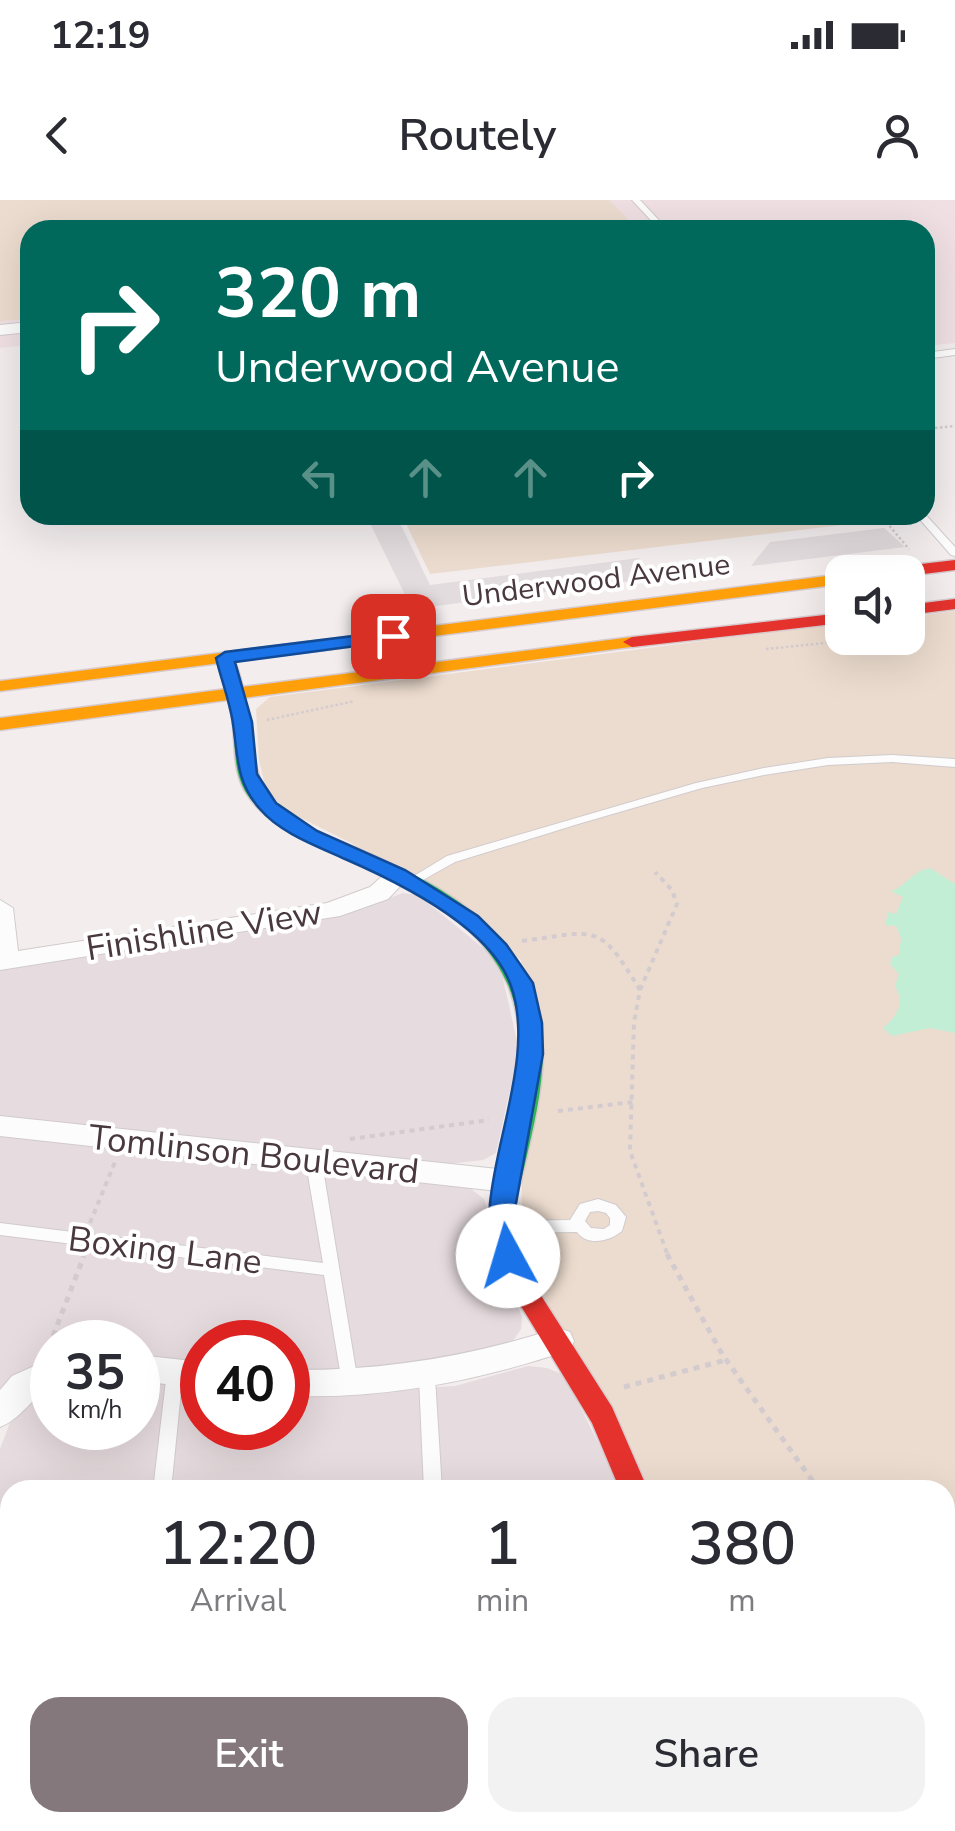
<!DOCTYPE html>
<html lang="en">
<head>
<meta charset="utf-8">
<style>
  :root { --surface:#fff; --page:#f2f2f3; --text:#2b2b33; --muted:#7c7c81; --accent:#84787c }
  body { margin:0; font-family:"Nunito Sans",sans-serif; background:var(--page); color:var(--text); height:100vh; display:flex; flex-direction:column; font-size:38px; white-space:nowrap }
  * { box-sizing:border-box; margin:0 }
  p { font-size:32px; color:var(--muted) }
  .icon { flex:none; width:55px; height:55px; fill:none; stroke:currentColor; stroke-width:2; stroke-linecap:round; stroke-linejoin:round }
  .map { position:relative; flex:1; overflow:hidden }
  .panel { position:absolute; left:0px; top:1280px; width:955px; height:352px; display:flex; flex-direction:column; background:var(--surface); border-radius:30px 30px 0 0; box-shadow:0 10px 40px #0002 }
  .panel>* { flex:none }
  .guide { position:absolute; left:20px; top:20px; width:915px; height:305px; border-radius:30px; box-shadow:0 10px 40px #0002; background:#00695c; color:#fff; overflow:hidden }
  .buttons { position:absolute; left:825px; top:355px; display:grid; gap:20px }
  .buttons a { display:grid; place-items:center; width:100px; height:100px; border-radius:20px; background:var(--surface); box-shadow:0 10px 40px #0002; font-size:50px }
  .speed { position:absolute; left:30px; top:1120px; display:flex; gap:20px; font-size:50px; font-weight:700; text-align:center }
  .speed>* { display:grid; place-content:center; width:130px; height:130px; border-radius:50%; background:var(--surface); box-shadow:0 10px 40px #0002; line-height:1 }
  .speed small { font-size:25px; font-weight:400 }
  .speed .limit { border:15px solid #d22; background:#fff; color:#111 }
  .pin { position:absolute; display:grid; place-items:center; width:85px; height:85px; color:#fff; margin:-42px; border-radius:20px; box-shadow:0 5px 15px #0006 }
  .me { position:absolute; width:110px; margin:-55px; rotate:354deg; stroke-linejoin:round; filter:drop-shadow(0 0 8px #0008) }
  .turn { display:flex; align-items:center; gap:35px; height:210px; padding:0 30px; font-size:45px }
  .turn .icon { width:130px; height:130px; stroke-width:2.5 }
  .turn b { display:block; font-size:70px; line-height:85px }
  .lanes { display:flex; align-items:center; height:95px; padding:0 30px; background:#0003; justify-content:center; gap:50px; direction:ltr }
  .lanes .off { opacity:.35 }
  .eta { display:flex; justify-content:space-evenly; align-items:center; height:170px; text-align:center }
  .eta b { font-size:60px; font-weight:600; line-height:70px }
  .cta { display:flex; gap:20px; margin-top:auto; padding:20px 30px }
  .cta a { flex:1; height:115px; border-radius:30px; background:var(--accent); color:#fff; font-size:40px; font-weight:600; line-height:115px; text-align:center }
  .cta a+a { background:var(--page); color:var(--text) }
  .status { display:flex; justify-content:space-between; align-items:center; height:70px; padding:0 50px; background:var(--surface); direction:ltr }
  .status svg { height:28px; fill:currentColor }
  header { display:flex; justify-content:space-between; align-items:center; height:130px; padding:0 30px; background:var(--surface); font-size:45px; font-weight:600 }
  .map>svg:first-child { display:block }
  .residential { fill:#e6dbde }
  .education { fill:#f0e0e4 }
  .green { fill:#ecdccf }
  .parking { fill:#e3dcde }
  .water { fill:#c1eed4 }
  .lines { fill:none; stroke-linecap:round; stroke-linejoin:round }
  .lane-casing { stroke:#d1cbcc; stroke-width:2 }
  .street-casing { stroke:#d1cbcc; stroke-width:2 }
  .fast-casing { stroke:#d7cacd; stroke-width:3 }
  .slow-casing { stroke:#d7cacd; stroke-width:3 }
  .jam-casing { stroke:#d7cacd; stroke-width:3 }
  .path-far2 { stroke:#d3cbce; stroke-width:2.5; stroke-dasharray:2.5 2.5; stroke-linecap:butt }
  .path-far1 { stroke:#d3cbce; stroke-width:4; stroke-dasharray:5 5; stroke-linecap:butt }
  .path { stroke:#d3cbce; stroke-width:5; stroke-dasharray:6 6; stroke-linecap:butt }
  .lane { fill:#fdfcfc; fill-rule:evenodd }
  .street { fill:#fdfcfc; fill-rule:evenodd }
  .fast { fill:#30b455; fill-rule:evenodd }
  .slow { fill:#ff9f0a; fill-rule:evenodd }
  .jam { fill:#e5322d; fill-rule:evenodd }
  .route { fill:#1a73e8; stroke:#114b97; stroke-width:2.5 }
  .labels { text-anchor:middle; stroke-width:8; stroke-linejoin:round; paint-order:stroke }
  .far-street-label { font-size:30px; fill:#49393e; stroke:#fff }
  .street-label { font-size:35px; fill:#49393e; stroke:#fff }
</style>
</head>
<body>
<div class="status"><b>12:19</b><svg viewBox="0 0 49 12"><path d="M0 12V9h3v3zM5 12V6h3v6zM10 12V3h3v9zM15 12V0h3v12zM26 1h20v11H26zM47 4h2v5h-2z"/></svg></div>
<header><svg class="icon" aria-label="back" viewBox="0 0 24 24"><path d="M15 5l-7 7 7 7"/></svg>Routely<svg class="icon" aria-label="person" viewBox="0 0 24 24"><circle cx="12" cy="8" r="4"/><path d="M4 21q1-7 8-7t8 7"/></svg></header>
<div class="map">
<svg width="955" height="1631" viewBox="0 0 955 1631">
  <rect width="100%" height="100%" fill="#f3edee"/>
  <!-- residential -->
  <path class="residential" d="M403 693 418 695 499 761 519 850 496 953 483 960 448 964 0 917V768L336 717Z
    M0 933 466 985 484 999 522 1118 521 1129 510 1145 465 1162 292 1173H288V1142H202V1164L138 1159V1142H52V1161L41 1163 0 1192Z
    M528 1166 547 1168 564 1175 622 1290H10V1488L0 1487V1249L13 1215 46 1184 52 1182V1228H138V1179L202 1186V1228H288V1195L455 1186Z
    M0 1516H10V1622H676V1631H0Z"/>
  <!-- education -->
  <path class="education" d="M0 0H955V143L925 146V30H30V145L0 148Z"/>
  <!-- green -->
  <path class="green" d="M0 0H609L638 30H30V119L0 121Z
    M402 315H880L885 320 430 374Z
    M955 411V1631H709V1622H945V1290H650L522 1057 521 760 351 643 283 609 265 586 259 560 256 509 270 497 764 433 842 424V438H908V417Z"/>
  <!-- parking -->
  <path class="parking" d="M366 315H396L430 385 639 358 655 378 412 409Z
    M884 328 905 347 751 366 770 342Z"/>
  <!-- water -->
  <path class="water" d="M930 668 955 684V833L930 828 892 836 883 828C898 816 905 803 895 786L899 774 890 764 892 757 899 755 901 738 896 726 885 725 888 712 896 714 903 697 891 691C907 686 912 671 930 668Z"/>
  <g class="lines">
    <defs>
      <path id="lane" d="M632 0H640L668 30H660Z
        M955 149V155L925 159V153Z
        M925 314 955 347V356L951 355 916 315Z
        M892 555 955 559V567L892 562 828 565 764 575 702 588 578 624 455 662 414 685H406L404 682 447 656 696 583 764 568 828 558Z
        M319 957 324 958 326 962 324 975 358 1183 356 1188 350 1190 344 1188 342 1183 324 1075 0 1035V1023L323 1063 308 975 314 958Z
        M598 999 616 1005 626 1017 622 1031C610 1041 588 1047 577 1032L507 1033 502 1031 499 1027 502 1023 507 1021 570 1020 580 1004ZM598 1011 606 1013 610 1018V1025L604 1029 591 1028 585 1021 590 1012Z
        M175 1165 181 1167 183 1172 171 1290H153L167 1172 169 1167Z
        M427 1171 433 1173 435 1178 442 1290H424L419 1178 421 1173Z"/>
      <path id="street" d="M30 122V132L0 135V125Z
        M398 667 411 675 388 699 340 716 0 770V700L13 708 18 751 327 703 370 687 389 670Z
        M0 916 507 970 518 973 522 981 518 989 507 992 0 936Z
        M558 1128 570 1132 574 1141 570 1150C477 1181 386 1199 288 1196V1170C382 1171 469 1157 558 1128Z
        M138 1155 202 1162V1188L138 1181Z
        M52 1158V1186C32 1197 21 1219 0 1227V1190L12 1176Z
        M0 1482H10V1518H0Z
        M671 1622H711V1631H671Z"/>
      <path id="fast" d="M225 453 231 454C254 496 245 569 271 599 293 623 326 635 356 648 424 677 499 713 530 786 555 843 538 907 525 964 521 981 514 999 513 1016 513 1047 530 1075 544 1101L540 1108 531 1111 522 1108C506 1081 487 1049 488 1016 489 999 496 981 500 965 514 907 532 843 508 785 480 719 406 684 344 657 308 641 267 627 245 591 232 568 236 542 232 517 228 497 222 477 216 458Z"/>
      <path id="slow" d="M842 374V384L0 491V481Z
        M632 437 641 442 638 446 0 530V518Z"/>
      <path id="jam" d="M955 360V370L908 376V372H888L896 367Z
        M955 399V409L908 415V405Z
        M842 413V423L632 447 623 442 632 437Z
        M531 1091 540 1094 612 1207 648 1290H620L592 1223 518 1101 522 1094Z"/>
    </defs>
    <!-- lane casing -->
    <use href="#lane" class="lane-casing"/>
    <!-- street casing -->
    <use href="#street" class="street-casing"/>
    <!-- fast casing -->
    <use href="#fast" class="fast-casing"/>
    <!-- slow casing -->
    <use href="#slow" class="slow-casing"/>
    <!-- jam casing -->
    <use href="#jam" class="jam-casing"/>
    <!-- path-far2 -->
    <path class="path-far2" d="M925 229 955 226
      M908 320 887 323 909 349
      M766 449 873 438
      M267 520 355 501"/>
    <!-- path-far1 -->
    <path class="path-far1" d="M522 741C598 731 598 721 640 790L634 822 630 951 668 1056
      M640 790 677 704 672 690 655 672
      M558 911 633 902
      M350 939 489 920
      M90 1023 115 962"/>
    <!-- path -->
    <path class="path" d="M667 1054 722 1154 819 1290
      M53 1136 84 1056
      M624 1187 726 1160
      M763 1622 793 1631
      M855 1631 857 1622"/>
    <!-- lane -->
    <use href="#lane" class="lane"/>
    <!-- street -->
    <use href="#street" class="street"/>
    <!-- fast -->
    <use href="#fast" class="fast"/>
    <!-- slow -->
    <use href="#slow" class="slow"/>
    <!-- jam -->
    <use href="#jam" class="jam"/>
  </g>
  <!-- route -->
  <path class="route" d="M393 431 402 436 400 440 235 462 252 522 257 574 276 603 317 631 405 670 478 716 506 744 533 783 542 823 543 854 513 1020 521 1056 517 1062H499C463 997 542 873 511 786 491 727 398 682 345 659 317 646 280 633 260 609 236 582 238 557 233 524 230 502 221 479 216 458L225 452Z"/>
  <g class="labels">
    <!-- far-street labels -->
    <g class="far-street-label">
      <text transform="translate(596 380) rotate(-7)" y="10">Underwood Avenue</text>
    </g>
    <!-- street labels -->
    <g class="street-label">
      <text transform="translate(204 730) rotate(-9)" y="12">Finishline View</text>
      <text transform="translate(254 954) rotate(6)" y="12">Tomlinson Boulevard</text>
      <text transform="translate(165 1050) rotate(7)" y="12">Boxing Lane</text>
    </g>
  </g>
</svg>
<div class="buttons">
<a><svg class="icon" aria-label="sound" viewBox="0 0 24 24"><path d="M4 9h4l5-4v14l-5-4H4zM17 9q2 3 0 6"/></svg></a>
</div>
<div class="speed"><div>35<small>km/h</small></div><div class="limit">40</div></div>
<div class="pin" style="left:393px;top:436px;background:#d93025"><svg class="icon" aria-label="arrive" viewBox="0 0 24 24"><path d="M6 21V4h12l-3 4 3 4H6"/></svg></div>
<svg class="me" style="left:508px;top:1056px" viewBox="-20 -20 40 40"><circle r="19" fill="#fff"/><path d="M0-13L10 11 0 6-10 11z" fill="#1a73e8"/></svg>
<div class="guide">
<div class="turn"><svg class="icon" aria-label="right" viewBox="0 0 24 24"><path d="M7 20v-9h11M14 6l5 5-5 5"/></svg><div><b>320 m</b>Underwood Avenue</div></div>
<div class="lanes"><svg class="icon off" aria-label="left" viewBox="0 0 24 24"><path d="M17 20v-9H6M10 6l-5 5 5 5"/></svg><svg class="icon off" aria-label="ahead" viewBox="0 0 24 24"><path d="M12 20V5M6 11l6-6 6 6"/></svg><svg class="icon off" aria-label="ahead" viewBox="0 0 24 24"><path d="M12 20V5M6 11l6-6 6 6"/></svg><svg class="icon" aria-label="right" viewBox="0 0 24 24"><path d="M7 20v-9h11M14 6l5 5-5 5"/></svg></div>
</div>
<section class="panel">
<div class="eta">
<div><b>12:20</b><p>Arrival</p></div>
<div><b>1</b><p>min</p></div>
<div><b>380</b><p>m</p></div>
</div>
<div class="cta"><a>Exit</a><a>Share</a></div>
</section>
</div>
</body>
</html>
